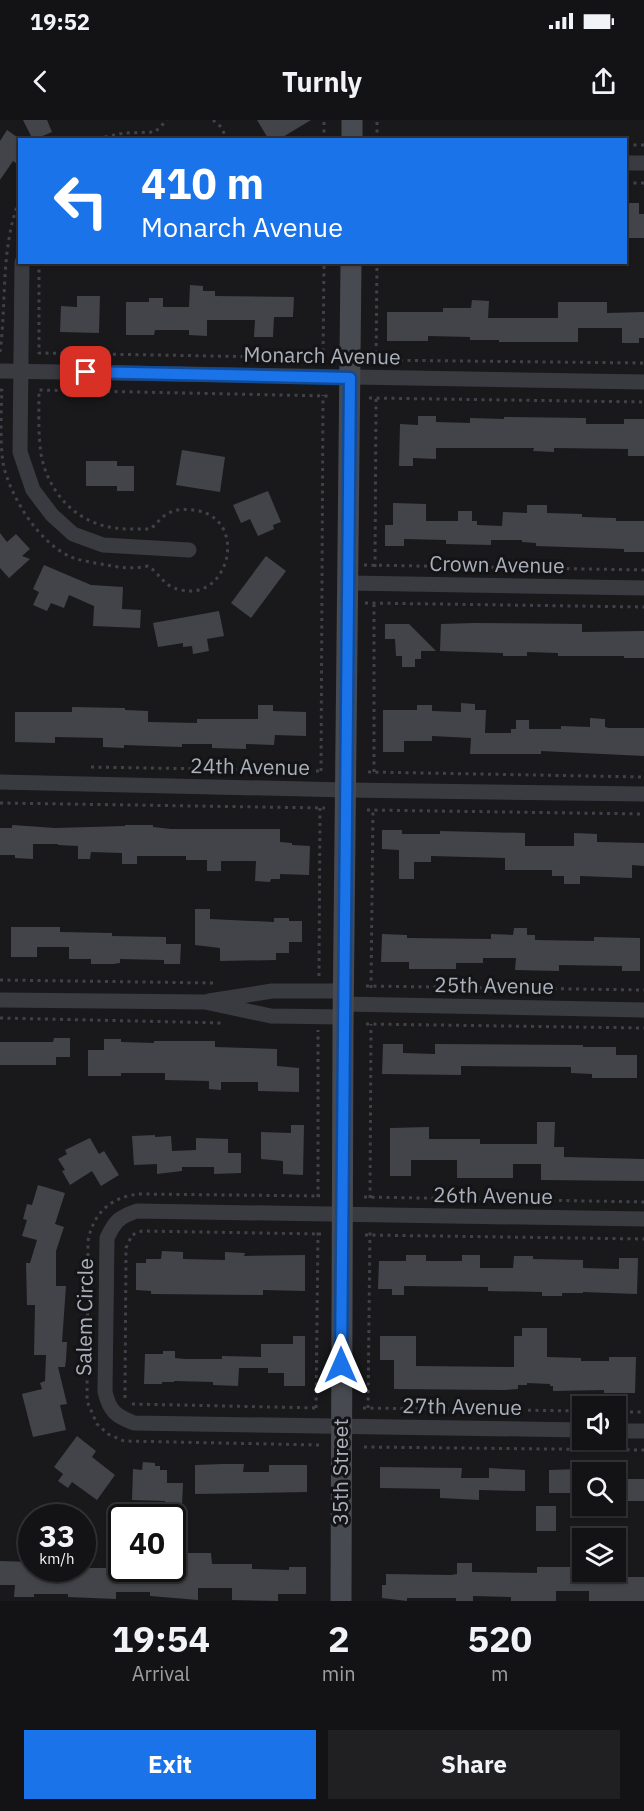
<!DOCTYPE html>
<html lang="en">
<head>
<meta charset="utf-8">
<style>
  :root { --surface:#131315; --page:#202022; --text:#f1f3f6; --muted:#9d9ea0; --line:#323234; --accent:#1a73e8 }
  body { margin:0; font-family:"IBM Plex Sans",sans-serif; background:var(--page); color:var(--text); height:100vh; display:flex; flex-direction:column; font-size:22px; white-space:nowrap }
  * { box-sizing:border-box; margin:0 }
  p { font-size:20px; color:var(--muted) }
  .icon { flex:none; width:33px; height:33px; fill:none; stroke:currentColor; stroke-width:2; stroke-linecap:round; stroke-linejoin:round }
  .map { position:relative; height:1481px; overflow:hidden }
  .side { display:flex; flex-direction:column; background:var(--surface); flex:1 }
  .side>* { flex:none }
  .hud { position:absolute; left:18px; top:18px; width:609px; height:126px; border-radius:0px; box-shadow:0 2px 4px #0004,0 0 0 2px var(--line); background:#1a73e8; color:#fff; overflow:hidden }
  .tools { position:absolute; left:572px; top:1276px; display:grid; gap:12px }
  .tools a { display:grid; place-items:center; width:54px; height:54px; border-radius:0px; background:var(--surface); box-shadow:0 2px 4px #0004,0 0 0 2px var(--line); font-size:30px }
  .speed { position:absolute; left:18px; top:1384px; display:flex; gap:12px; font-size:30px; font-weight:700; text-align:center }
  .speed>* { display:grid; place-content:center; width:78px; height:78px; border-radius:50%; background:var(--surface); box-shadow:0 2px 4px #0004,0 0 0 2px var(--line); line-height:1 }
  .speed small { font-size:15px; font-weight:400 }
  .speed .limit { border:3px solid #111; border-radius:9px; background:#fff; color:#111 }
  .pin { position:absolute; display:grid; place-items:center; width:51px; height:51px; color:#fff; margin:-26px; border-radius:12px; box-shadow:0 3px 9px #0006 }
  .me { position:absolute; width:66px; margin:-33px; rotate:0deg; stroke-linejoin:round; filter:drop-shadow(0 0 4px #0008) }
  .turn { display:flex; align-items:center; gap:21px; height:126px; padding:0 24px; font-size:27px }
  .turn .icon { width:78px; height:78px; stroke-width:2.5 }
  .turn b { display:block; font-size:42px; line-height:51px }
  .eta { display:flex; justify-content:space-evenly; align-items:center; height:102px; text-align:center }
  .eta b { font-size:36px; font-weight:700; line-height:42px }
  .primary-button { display:flex; gap:12px; margin-top:auto; padding:12px 24px }
  .primary-button a { flex:1; height:69px; border-radius:0px; background:var(--accent); color:#fff; font-size:24px; font-weight:700; line-height:69px; text-align:center }
  .primary-button a+a { background:var(--page); color:var(--text) }
  .status { display:flex; justify-content:space-between; align-items:center; height:42px; padding:0 30px; background:var(--surface); direction:ltr }
  .status svg { height:16px; fill:currentColor }
  header { display:flex; justify-content:space-between; align-items:center; height:78px; padding:0 24px; background:var(--surface); font-size:27px; font-weight:700 }
  .map>svg:first-child { display:block }
  .building { fill:#434449 }
  .lines { fill:none; stroke-linecap:round; stroke-linejoin:round }
  .path { stroke:#404248; stroke-width:3; stroke-dasharray:3 4.5; stroke-linecap:butt }
  .street { stroke:#3a3b41; stroke-width:15 }
  .secondary { stroke:#484a51; stroke-width:21 }
  .route-casing { stroke:#114b97; stroke-width:15 }
  .route { stroke:#1a73e8; stroke-width:10 }
  .labels { text-anchor:middle; stroke-width:6; stroke-linejoin:round; paint-order:stroke }
  .street-label { font-size:21px; fill:#abb1bc; stroke:#141417 }
</style>
</head>
<body>
<div class="status"><b>19:52</b><svg viewBox="0 0 49 12"><path d="M0 12V9h3v3zM5 12V6h3v6zM10 12V3h3v9zM15 12V0h3v12zM26 1h20v11H26zM47 4h2v5h-2z"/></svg></div>
<header><svg class="icon" aria-label="back" viewBox="0 0 24 24"><path d="M15 5l-7 7 7 7"/></svg>Turnly<svg class="icon" aria-label="share" viewBox="0 0 24 24"><path d="M12 15V3M7 8l5-5 5 5M5 13v7h14v-7"/></svg></header>
<div class="map">
<svg width="644" height="1481" viewBox="0 0 644 1481">
  <rect width="100%" height="100%" fill="#19191c"/>
  <!-- building -->
  <path class="building" d="M23 0H47L52 12 33 20Z
    M257 0H311L278 20H269Z
    M7 10 20 19V46L13 41 0 60V21Z
    M626 83H639V94H644V118H626Z
    M190 165 203 166V171H215V176L294 177 293 197H274L273 217H254L255 200H207V216L189 215V210H155L154 215H126V182H149V178H163V187H189Z
    M77 176H100L99 213 60 212 61 186 77 187Z
    M472 180 489 181 488 198H558V182H607V193L644 192V218H639V223H622V208H578V222H499V220H470V217L428 216V221H387V192H443V188H471Z
    M418 296H436V302L470 303V298L504 299V297L586 298V304H624V299H644V336H628V329L554 328V332L533 331 534 328H436V339L413 338V346H399L400 304 418 305Z
    M182 330 225 337 220 372 176 365Z
    M86 341H117V346H134V371H117V366H86Z
    M268 371 281 402 273 405 274 409 258 416 250 399 241 403 233 385Z
    M393 383 426 384V401H458V391H472V401H477V405L502 406 503 392 527 393V385H547V393L582 394V397L616 398V401H644V432H624V429L536 426V423L522 422V420H491V425L446 424V420L404 419V426H385V405H393Z
    M0 413 7 422 16 414 30 429 22 436 30 439 9 458 0 448Z
    M266 436 286 451 251 498 231 483Z
    M44 445 91 465 123 467 122 489 141 490 140 508 93 506 94 486 69 475 64 488 51 483 47 491 33 485 39 472 33 469Z
    M219 491 224 516 207 519 209 531 193 534 192 526 183 527V523L158 527 153 503Z
    M474 503 582 504V512L644 511V538H624V536H558V533L527 532V536H503V533L440 531 441 504Z
    M385 504H409L436 531H421V539H415V547H402V536H396L395 519H385Z
    M461 583 475 584V590H486L485 613H511V609H516V600H529V609H561V606L590 607V598L605 599V607L609 608H644V636L541 631V634H470L471 618 432 616V621H404V632H383V590H417V585H432V591L461 592Z
    M258 585H273V591L306 592V616L275 615 274 625 246 624V629L212 628V624H182V627L124 625V628L103 627V618L55 617V623L15 622V592H72V587L125 588V590L148 591V602L197 603V599H258Z
    M12 705 55 708 125 706V705H153V707L171 709H280V722L292 723V725L310 726 309 755 280 754V759H271L270 762 255 761 256 741H221V751H207V740H186V736H137V744H122V733L91 732 90 739H78V726L58 725V724H33V739L15 738V735H0V708H12Z
    M382 710H402V714H440V711L525 713V726H574V713L597 714V722L644 723V746L632 745V758L580 756V764H564V756H552V750H505V738L431 736V742H414V759H399V730L382 729Z
    M195 789H210V799L274 802V798H289V801H302V822H289V833H276V840L220 841V828L195 825Z
    M11 807H60V812L112 813V816L166 817V824H181L180 844H164V840L120 839V843L113 844H91V839H69V827H37V837H11Z
    M514 808H527V815H535V820L594 821V817L640 818V851H622V846L559 845V851L515 850 516 838H483V843H456V849H409V842H381L382 814 407 815V818L491 819V814L513 815Z
    M54 918H70V937H56V945H0V922H53Z
    M104 919H121V922L154 923V921H215V927L277 929V946L299 948V972L258 971V962H221V970L209 969V961L165 960V953H121V956H88V930H104Z
    M383 924H403V933L435 934V924L583 925V927H616V935H637V958H592V954L571 953V947L461 946V955L382 954Z
    M537 1002H555L554 1027H564V1037L644 1039V1061L541 1060V1044H513V1058H457V1040H411V1056H390V1008L429 1007V1019H480V1024H537Z
    M291 1005H304L303 1055 283 1054V1041L261 1039V1012L291 1013Z
    M155 1015V1017L171 1016 172 1031 196 1030V1018L228 1019V1033H241V1053L214 1054V1047H182V1051L157 1054V1044L134 1045 132 1016Z
    M90 1018 99 1034 104 1031 119 1055 101 1066 92 1051 70 1065 62 1051 65 1050 58 1039 67 1034 65 1030Z
    M38 1065 65 1073 55 1104 64 1107 56 1131V1166H66L62 1222H67L66 1240 65 1247H58L67 1284 60 1285 66 1310 33 1317 22 1274 42 1269 40 1263 45 1261 46 1235H34L35 1185H27L26 1143H30L37 1120 22 1116 27 1100 23 1099 27 1084 32 1085Z
    M162 1131 183 1132V1139L225 1140V1132L245 1133 244 1136 305 1135V1171L263 1170V1175L151 1174V1171L136 1170V1143H146V1139H161Z
    M406 1135H426V1141H462V1135H480V1148H513L514 1136H533V1139L583 1140V1148L619 1149V1138H638L637 1174 583 1172V1173H562V1176H542V1172L488 1171V1167L404 1166V1175H392V1169H378L379 1141H406Z
    M522 1208H547V1237L581 1238V1241H609V1237H636L635 1273H604V1270L553 1271V1266H550V1264L527 1263V1265H518V1269L505 1270 394 1269V1240H380V1216H416V1246L514 1247V1216H522Z
    M293 1216H305V1266H284V1253H268V1248H239L238 1266 213 1265V1262L174 1261V1262H162V1264H144L145 1234H163V1231H175V1238L185 1239H222V1236L261 1237V1224H293Z
    M77 1316 96 1331 92 1337 115 1355 97 1380 72 1362 68 1368 58 1361 63 1354 54 1347Z
    M143 1342 155 1343V1346H160V1350H167V1363H183L182 1385 165 1384V1381L132 1380 133 1349 142 1350Z
    M223 1344H244L243 1352H269V1345H307V1372L195 1374V1345Z
    M380 1347 462 1348 461 1358H489V1348L525 1350V1371L479 1370V1380L440 1378V1369L380 1368Z
    M582 1349V1373H549V1350Z
    M615 1359H644V1381H615Z
    M536 1386H556V1411H536Z
    M176 1433H211L212 1444H252V1449L289 1450V1447H306V1474H278V1481L232 1480V1468H198V1480L150 1476V1472H116V1479L68 1477V1474H34V1477H14L15 1465H0V1441L32 1442V1449H34V1451H65V1449L82 1448H122L143 1449V1453L175 1454Z
    M457 1443H472V1452L537 1453V1447H581V1458L626 1459V1457H644V1481H589V1471H556V1481H511V1477L473 1476V1481H456V1478H407V1481L382 1478V1465H386V1454L451 1455 457 1454Z"/>
  <g class="lines">
    <!-- path -->
    <path class="path" d="M213 0 220 6 228 20
      M90 20 124 13 155 12 167 0
      M324 20V0
      M377 20V0
      M626 25H644
      M626 63H644
      M39 142V233L329 238
      M0 232C7 179 0 129 20 78
      M323 239 324 142
      M370 240 644 243
      M376 241 377 142
      M0 270H2C1 294 0 320 3 343 10 377 39 423 71 437 82 441 95 443 107 445 121 448 134 449 148 446 161 454 162 466 181 470 229 481 248 402 199 391 188 389 177 388 167 394 161 397 156 405 150 409 135 409 119 410 105 406 71 398 47 368 41 334 38 314 39 291 39 270L329 276
      M369 278 644 282
      M364 445 644 450
      M375 447 376 279
      M365 483 644 487
      M91 647 322 651
      M321 651 323 275
      M368 652 644 657
      M374 652V482
      M0 683 325 688
      M367 690 644 694
      M319 856 320 688
      M0 860 214 863
      M366 866 644 870
      M371 868 373 689
      M0 898 223 903
      M366 904 644 908
      M318 1077V910
      M364 1077 644 1082
      M370 1078 371 904
      M365 1115 644 1119
      M125 1278 126 1128 132 1115 142 1111 321 1114
      M132 1284 319 1288
      M316 1288 318 1111
      M363 1288 582 1291
      M368 1288 370 1110
      M615 1292H644
      M319 1325 124 1321 108 1314 97 1304 87 1281 88 1121C93 1093 112 1076 140 1074L320 1076
      M364 1327 644 1330"/>
    <!-- street -->
    <path class="street" d="M626 43H644
      M22 142 20 332 33 370 52 395 73 414 103 425 189 430
      M0 251 644 262
      M349 463 644 468
      M0 662 346 670 644 674
      M0 880 205 882 271 896 343 897
      M209 881 272 871H344
      M343 884 644 890
      M582 1310 134 1303C116 1296 110 1292 105 1272L107 1118C115 1101 119 1097 137 1091L644 1099
      M615 1311H644"/>
    <!-- secondary -->
    <path class="secondary" d="M352 20V0
      M341 1481 343 907 351 142"/>
  </g>
  <g class="lines">
    <defs>
      <path id="route" d="M86 252 350 258 341 1245"/>
    </defs>
    <!-- route casing -->
    <use href="#route" class="route-casing"/>
    <!-- route -->
    <use href="#route" class="route"/>
  </g>
  <g class="labels">
    <!-- street labels -->
    <g class="street-label">
      <text transform="translate(322 236) rotate(1)" y="7">Monarch Avenue</text>
      <text transform="translate(497 445) rotate(1)" y="7">Crown Avenue</text>
      <text transform="translate(250 647) rotate(1)" y="7">24th Avenue</text>
      <text transform="translate(494 866) rotate(1)" y="7">25th Avenue</text>
      <text transform="translate(493 1076) rotate(1)" y="7">26th Avenue</text>
      <text transform="translate(85 1197) rotate(-89)" y="7">Salem Circle</text>
      <text transform="translate(462 1287) rotate(1)" y="7">27th Avenue</text>
      <text transform="translate(341 1352) rotate(-90)" y="7">35th Street</text>
    </g>
  </g>
</svg>
<div class="tools">
<a><svg class="icon" aria-label="sound" viewBox="0 0 24 24"><path d="M4 9h4l5-4v14l-5-4H4zM17 9q2 3 0 6"/></svg></a>
<a><svg class="icon" aria-label="search" viewBox="0 0 24 24"><circle cx="10" cy="10" r="6"/><path d="M15 15l6 6"/></svg></a>
<a><svg class="icon" aria-label="layers" viewBox="0 0 24 24"><path d="M12 4l9 5-9 5-9-5zM3 14l9 5 9-5"/></svg></a>
</div>
<div class="speed"><div>33<small>km/h</small></div><div class="limit">40</div></div>
<div class="pin" style="left:86px;top:252px;background:#d93025"><svg class="icon" aria-label="arrive" viewBox="0 0 24 24"><path d="M6 21V4h12l-3 4 3 4H6"/></svg></div>
<svg class="me" style="left:341px;top:1245px" viewBox="-20 -20 40 40"><path d="M0-17L14 15 0 8-14 15z" fill="#1a73e8" stroke="#fff" stroke-width="4"/></svg>
<div class="hud">
<div class="turn"><svg class="icon" aria-label="left" viewBox="0 0 24 24"><path d="M17 20v-9H6M10 6l-5 5 5 5"/></svg><div><b>410 m</b>Monarch Avenue</div></div>
</div>
</div>
<section class="side">
<div class="eta">
<div><b>19:54</b><p>Arrival</p></div>
<div><b>2</b><p>min</p></div>
<div><b>520</b><p>m</p></div>
</div>
<div class="primary-button"><a>Exit</a><a>Share</a></div>
</section>
</body>
</html>
